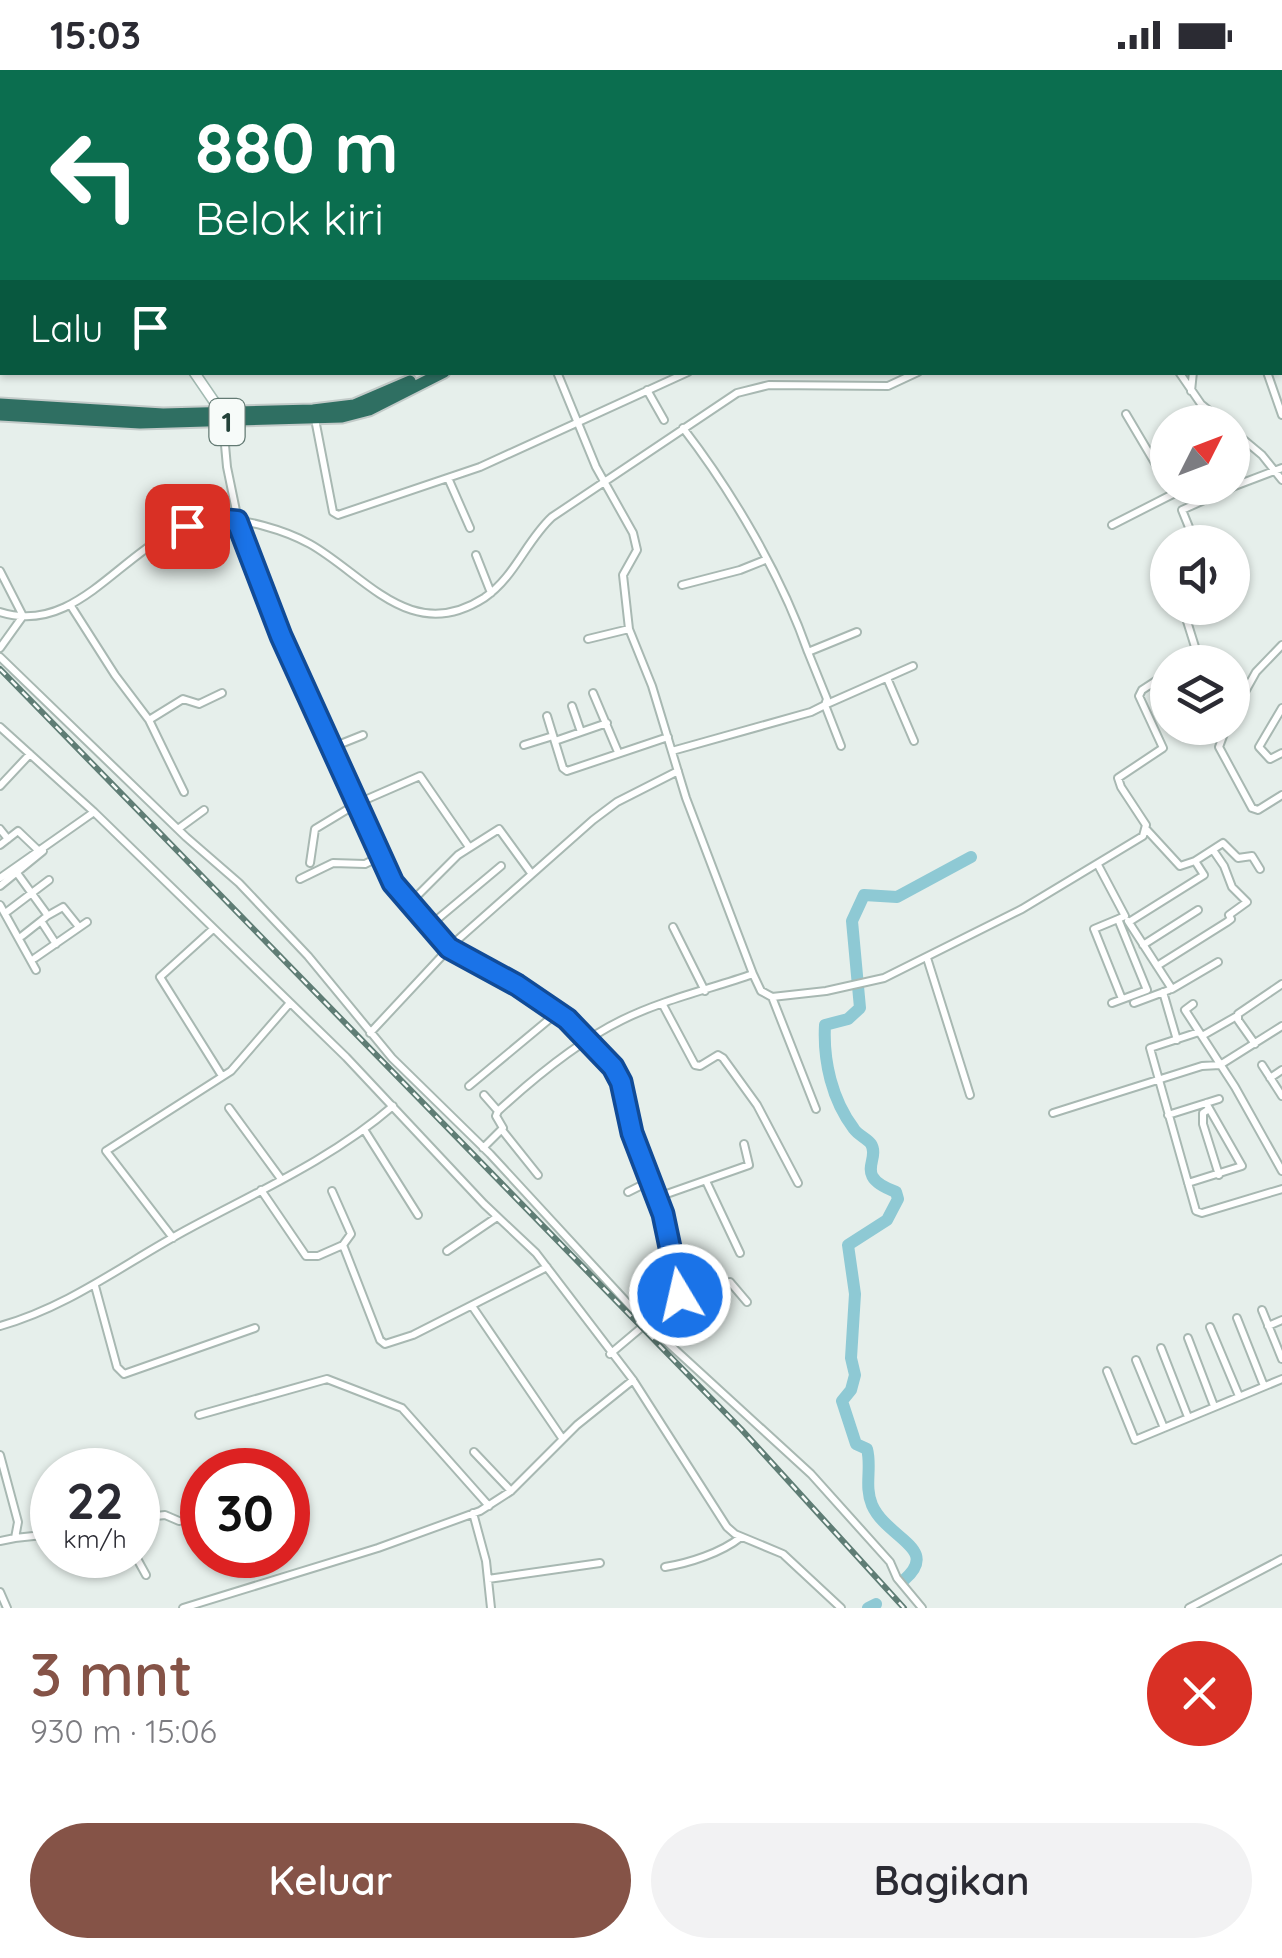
<!DOCTYPE html>
<html lang="id">
<head>
<meta charset="utf-8">
<style>
  :root { --surface:#fff; --page:#f2f2f3; --text:#2b2b33; --muted:#7c7c81; --accent:#855347 }
  body { margin:0; font-family:Quicksand,sans-serif; background:var(--page); color:var(--text); height:100vh; display:flex; flex-direction:column; font-size:38px; white-space:nowrap }
  * { box-sizing:border-box; margin:0 }
  p { font-size:32px; color:var(--muted) }
  .icon { flex:none; width:55px; height:55px; fill:none; stroke:currentColor; stroke-width:2; stroke-linecap:round; stroke-linejoin:round }
  .map { position:relative; height:1538px; overflow:hidden }
  .panel { display:flex; flex-direction:column; background:var(--surface); flex:1 }
  .panel>* { flex:none }
  .guide { position:absolute; left:0px; top:0px; width:1282px; height:305px; box-shadow:0 2px 8px #0004; background:#0b6e4f; color:#fff; overflow:hidden }
  .needle { width:65px; rotate:48deg }
  .fabs { position:absolute; left:1150px; top:335px; display:grid; gap:20px }
  .fabs a { display:grid; place-items:center; width:100px; height:100px; border-radius:50%; background:var(--surface); box-shadow:0 2px 8px #0004; font-size:50px }
  .speed { position:absolute; left:30px; top:1378px; display:flex; gap:20px; font-size:50px; font-weight:700; text-align:center }
  .speed>* { display:grid; place-content:center; width:130px; height:130px; border-radius:50%; background:var(--surface); box-shadow:0 2px 8px #0004; line-height:1 }
  .speed small { font-size:25px; font-weight:400 }
  .speed .limit { border:15px solid #d22; background:#fff; color:#111 }
  .pin { position:absolute; display:grid; place-items:center; width:85px; height:85px; color:#fff; margin:-42px; border-radius:20px; box-shadow:0 5px 15px #0006 }
  .me { position:absolute; width:110px; margin:-55px; rotate:351deg; stroke-linejoin:round; filter:drop-shadow(0 0 8px #0008) }
  .turn { display:flex; align-items:center; gap:35px; height:210px; padding:0 30px; font-size:45px }
  .turn .icon { width:130px; height:130px; stroke-width:2.5 }
  .turn b { display:block; font-size:70px; line-height:85px }
  .then { display:flex; align-items:center; height:95px; padding:0 30px; background:#0003; gap:20px; font-size:38px }
  .round { display:grid; place-items:center; flex:none; width:105px; height:105px; border-radius:52px; background:var(--page) }
  .headline { display:flex; align-items:center; justify-content:space-between; height:170px; padding:0 30px }
  h1 { font-size:60px; font-weight:600; line-height:75px; color:var(--accent) }
  .button { display:flex; gap:20px; margin-top:auto; padding:20px 30px }
  .button a { flex:1; height:115px; border-radius:60px; background:var(--accent); color:#fff; font-size:40px; font-weight:600; line-height:115px; text-align:center }
  .button a+a { background:var(--page); color:var(--text) }
  .status { display:flex; justify-content:space-between; align-items:center; height:70px; padding:0 50px; background:var(--surface); direction:ltr }
  .status svg { height:28px; fill:currentColor }
  .map>svg:first-child { display:block }
  .lines { fill:none; stroke-linecap:round; stroke-linejoin:round }
  .river { stroke:#8ec9d4; stroke-width:12 }
  .street-casing { stroke:#a8b8b2; stroke-width:10 }
  .secondary-casing { stroke:#a4bbb3; stroke-width:12 }
  .highway-casing { stroke:#c2cac8; stroke-width:15 }
  .street { stroke:#fff; stroke-width:6 }
  .secondary { stroke:#fff; stroke-width:9 }
  .highway { stroke:#2f6f62; stroke-width:11 }
  .rail-casing { stroke:#5f7d75; stroke-width:6 }
  .rail { stroke:#f7fbf9; stroke-width:2.5; stroke-dasharray:8; stroke-linecap:butt }
  .route-casing { stroke:#114b97; stroke-width:25 }
  .route { stroke:#1a73e8; stroke-width:18 }
  .labels { text-anchor:middle; stroke-width:8; stroke-linejoin:round; paint-order:stroke }
  .shield { fill:#f7fbf9; stroke:#637a73; stroke-width:2.5 }
  .shield-label { font-size:28px; font-weight:bold; fill:#24423a }
</style>
</head>
<body>
<div class="status"><b>15:03</b><svg viewBox="0 0 49 12"><path d="M0 12V9h3v3zM5 12V6h3v6zM10 12V3h3v9zM15 12V0h3v12zM26 1h20v11H26zM47 4h2v5h-2z"/></svg></div>
<div class="map">
<svg width="1282" height="1538" viewBox="0 0 1282 1538">
  <rect width="100%" height="100%" fill="#e6efeb"/>
  <g class="lines">
    <!-- river -->
    <path class="river" d="M904 1510C941 1478 887 1469 872 1435 864 1416 872 1397 867 1379L856 1374 842 1331 851 1320 855 1305 851 1288 855 1224 848 1175 887 1150 898 1129 896 1122C852 1106 881 1090 871 1074 868 1069 858 1065 854 1059 832 1030 823 991 825 955L848 949 860 938 852 851 864 825 897 827 971 787
      M868 1538 876 1534"/>
    <defs>
      <path id="street" d="M206 0 208 2
        M315 0 316 2
        M445 0 447 2
        M582 0 583 2
        M826 0 827 2
        M915 0 917 2
        M1092 0 1093 2
        M7 2 11 0
        M402 2 411 0
        M467 2 472 0
        M607 2 615 0
        M798 2 805 0
        M1103 2 1107 0
        M0 127 2 132
        M1179 302 1201 334 1223 352
        M1267 302 1282 345
        M647 320 664 350
        M1191 321 1193 302
        M1126 344 1168 415
        M315 349 333 442 338 445 480 397 688 302
        M223 353 227 397 241 465 281 566 333 677 385 801 449 877 517 915 558 942 608 989 621 1012 633 1063 658 1127 680 1216V1225L610 1284
        M683 358C733 423 781 505 808 582
        M1232 360 1262 385 1282 410
        M448 408 470 458
        M1232 417 1282 398
        M1112 455 1173 424
        M1195 472 1182 440 1231 418
        M476 485 491 523
        M0 501 23 546 0 578
        M682 515 740 500 765 490
        M71 536 115 605 149 650 184 722
        M0 542C86 570 133 454 215 449 243 448 285 460 310 474 365 505 411 575 484 528 515 507 526 471 552 447L737 323 769 315 888 316 918 302
        M588 569 629 559
        M0 587 186 767 239 813 308 886 392 988 490 1084 645 1252 811 1404 890 1492 897 1508 922 1538
        M1186 592 1196 580 1186 548 1205 538
        M887 608 914 671
        M593 623 618 682
        M827 634 913 596
        M825 635 841 676
        M572 636 581 662
        M1282 638 1259 677 1270 689 1282 683
        M1232 645 1256 602 1282 575
        M547 646 563 698 567 701 668 667
        M149 650 183 629 199 634 222 623
        M0 657 94 742 346 987 484 1134 536 1183 633 1310 727 1457 735 1464 783 1484 841 1538
        M1226 658 1219 677 1252 738 1258 740 1282 725
        M555 671 607 653
        M524 675 553 666
        M333 677 363 665
        M672 681 811 642 825 635 827 629 808 582 857 562
        M0 716 30 684
        M0 759 8 769
        M178 759 204 740
        M1146 759 1180 796 1195 791
        M0 775 18 761 40 782
        M310 793 315 759 358 733 420 706 469 777
        M1098 795 1125 846 1118 849 1147 920 1112 933
        M17 803 46 843 47 846 41 851 56 874
        M0 808 94 742
        M300 809 333 793 365 794 379 787
        M0 816 43 781
        M0 835 36 900
        M8 841 49 810
        M47 846 63 837 79 857
        M1118 849 1094 859 1122 929
        M1128 851 1172 919 1218 892
        M434 852 501 796
        M1129 852 1204 805 1195 791 1223 773 1238 788 1252 786 1260 799
        M673 857 705 921
        M213 859 160 907 222 1006
        M22 866 41 851
        M454 873 414 829 458 785 499 759 531 803
        M1143 875 1198 840
        M35 888 87 852
        M927 888 970 1025
        M1157 896 1227 852 1231 849 1229 845 1247 832 1232 817 1224 796 1213 780
        M753 904 761 921 772 927 826 921 884 908 1022 839 1143 766 1146 755 1121 717 1118 708 1163 678 1139 626 1142 620 1168 603
        M1163 922 1177 970
        M772 927 816 1039
        M1134 933 1169 920
        M1193 934 1185 940 1235 1017 1282 1101
        M663 935 695 995 700 996 718 985 723 988 757 1035 798 1113
        M1199 962 1150 978 1196 1141 1202 1143 1282 1119
        M370 963 454 873 593 750 617 732 678 701
        M1202 966 1237 946
        M1255 974 1238 950V944L1282 914
        M1262 995 1282 1026
        M1270 1008 1282 1000
        M469 1016 558 942
        M229 1038 281 1109
        M1209 1039 1203 1043V1054L1219 1105
        M498 1041C535 1007 577 972 622 950 662 930 710 919 753 904L686 728 652 616 629 559 623 505 637 480 633 463 596 397 557 302
        M1053 1043 1202 996 1220 995 1282 956
        M1168 1045 1219 1029
        M502 1060 538 1105
        M365 1061 418 1145
        M483 1078 503 1058 496 1046 498 1041 484 1025
        M706 1111 740 1183
        M1188 1113 1242 1096 1206 1033
        M261 1120 306 1186H318L343 1175 380 1270 385 1274 413 1265 547 1197
        M332 1121 351 1164 343 1175
        M628 1122 652 1110
        M658 1127 749 1095 744 1074
        M173 1168 106 1081 231 1001 289 934
        M447 1181 497 1147
        M95 1216 117 1297 124 1304 255 1258
        M680 1225 730 1212 747 1232
        M472 1236 562 1368
        M1262 1240 1282 1289
        M1237 1248 1264 1316
        M0 1256C71 1236 126 1192 190 1158 259 1121 333 1088 393 1036
        M1268 1256 1282 1250
        M1210 1257 1239 1326
        M1188 1268 1214 1336
        M1161 1278 1188 1347
        M1136 1290 1164 1358
        M1107 1301 1135 1370 1282 1309
        M199 1345 327 1309 402 1338 489 1436
        M474 1382 511 1421
        M0 1385 18 1452 15 1468 0 1471
        M473 1443 486 1491 491 1538
        M138 1448 165 1445 179 1451
        M15 1468 52 1464
        M135 1485 146 1505
        M665 1497C689 1493 721 1483 741 1467
        M488 1509 600 1493
        M0 1522 7 1538
        M183 1538 378 1478 480 1441 511 1421 577 1355 633 1310
        M1189 1538 1282 1489"/>
      <path id="secondary" d="M675 0V2
        M0 1 2 5
        M194 302 222 343"/>
      <path id="highway" d="M1280 259H1282
        M1280 271 1282 270
        M0 334 163 344 313 340 354 335 410 311
        M0 345 140 353 342 347 369 340 444 302"/>
    </defs>
    <!-- street casing -->
    <use href="#street" class="street-casing"/>
    <!-- secondary casing -->
    <use href="#secondary" class="secondary-casing"/>
    <!-- highway casing -->
    <use href="#highway" class="highway-casing"/>
    <!-- street -->
    <use href="#street" class="street"/>
    <!-- secondary -->
    <use href="#secondary" class="secondary"/>
    <!-- highway -->
    <use href="#highway" class="highway"/>
    <defs>
      <path id="rail" d="M0 599 741 1359 904 1538"/>
    </defs>
    <!-- rail casing -->
    <use href="#rail" class="rail-casing"/>
    <!-- rail -->
    <use href="#rail" class="rail"/>
  </g>
  <g class="lines">
    <defs>
      <path id="route" d="M187 456 216 449 237 451 281 566 393 813 449 878 517 915 567 949 613 997 621 1012 632 1063 663 1144 680 1225"/>
    </defs>
    <!-- route casing -->
    <use href="#route" class="route-casing"/>
    <!-- route -->
    <use href="#route" class="route"/>
  </g>
  <g class="labels">
    <!-- shield labels -->
    <rect class="shield" x="209.5" y="329" width="35" height="46" rx="8"/>
    <g class="shield-label">
      <text x="227" y="362">1</text>
    </g>
  </g>
</svg>
<div class="fabs">
<a><svg class="needle" viewBox="-14 -14 28 28"><path d="M0-13l5 13h-10z" fill="#e53935"/><path d="M0 13l5-13h-10z" fill="#7c7c81"/></svg></a>
<a><svg class="icon" aria-label="sound" viewBox="0 0 24 24"><path d="M4 9h4l5-4v14l-5-4H4zM17 9q2 3 0 6"/></svg></a>
<a><svg class="icon" aria-label="layers" viewBox="0 0 24 24"><path d="M12 4l9 5-9 5-9-5zM3 14l9 5 9-5"/></svg></a>
</div>
<div class="speed"><div>22<small>km/h</small></div><div class="limit">30</div></div>
<div class="pin" style="left:187px;top:456px;background:#d93025"><svg class="icon" aria-label="arrive" viewBox="0 0 24 24"><path d="M6 21V4h12l-3 4 3 4H6"/></svg></div>
<svg class="me" style="left:680px;top:1225px" viewBox="-20 -20 40 40"><circle r="17" fill="#1a73e8" stroke="#fff" stroke-width="3"/><path d="M0-11L8 9 0 5-8 9z" fill="#fff"/></svg>
<div class="guide">
<div class="turn"><svg class="icon" aria-label="left" viewBox="0 0 24 24"><path d="M17 20v-9H6M10 6l-5 5 5 5"/></svg><div><b>880 m</b>Belok kiri</div></div>
<div class="then">Lalu<svg class="icon" aria-label="arrive" viewBox="0 0 24 24"><path d="M6 21V4h12l-3 4 3 4H6"/></svg></div>
</div>
</div>
<section class="panel">
<div class="headline"><div><h1>3 mnt</h1><p>930 m · 15:06</p></div><a class="round" style="background:#d93025;color:#fff"><svg class="icon" aria-label="close" viewBox="0 0 24 24"><path d="M6 6l12 12M18 6L6 18"/></svg></a></div>
<div class="button"><a>Keluar</a><a>Bagikan</a></div>
</section>
</body>
</html>
